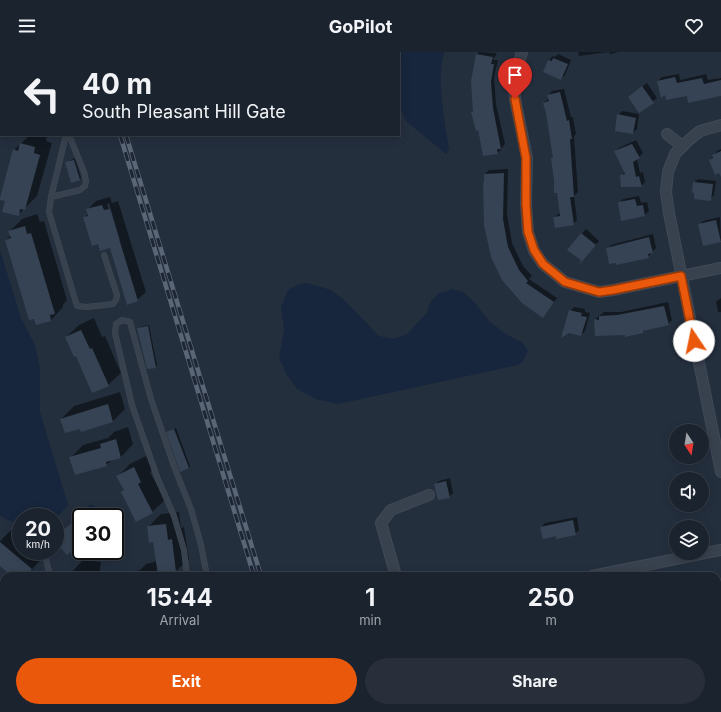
<!DOCTYPE html>
<html lang="en">
<head>
<meta charset="utf-8">
<style>
  :root { --surface:#1b232e; --page:#282f3a; --text:#f1f3f6; --muted:#a0a4aa; --line:#39404a; --accent:#ea580c }
  body { margin:0; font-family:Inter,sans-serif; background:var(--page); color:var(--text); height:100vh; display:flex; flex-direction:column; font-size:15px; white-space:nowrap }
  * { box-sizing:border-box; margin:0 }
  p { font-size:13px; color:var(--muted) }
  .icon { flex:none; width:22px; height:22px; fill:none; stroke:currentColor; stroke-width:2; stroke-linecap:round; stroke-linejoin:round }
  .map { position:relative; flex:1; overflow:hidden }
  .side { position:absolute; left:0px; top:520px; width:721px; height:140px; display:flex; flex-direction:column; background:var(--surface); border-radius:12px 12px 0 0; box-shadow:0 2px 10px #0003,0 0 0 1px var(--line) }
  .side>* { flex:none }
  .hud { position:absolute; left:0px; top:0px; width:400px; height:84px; box-shadow:0 2px 10px #0003,0 0 0 1px var(--line); background:#1b232e; color:var(--text); overflow:hidden }
  .needle { width:26px; rotate:168deg }
  .tools { position:absolute; left:669px; top:372px; display:grid; gap:8px }
  .tools a { display:grid; place-items:center; width:40px; height:40px; border-radius:50%; background:var(--surface); box-shadow:0 2px 10px #0003,0 0 0 1px var(--line); font-size:20px }
  .speed { position:absolute; left:12px; top:456px; display:flex; gap:8px; font-size:20px; font-weight:700; text-align:center }
  .speed>* { display:grid; place-content:center; width:52px; height:52px; border-radius:50%; background:var(--surface); box-shadow:0 2px 10px #0003,0 0 0 1px var(--line); line-height:1 }
  .speed small { font-size:10px; font-weight:400 }
  .speed .limit { border:2px solid #111; border-radius:6px; background:#fff; color:#111 }
  .pin { position:absolute; display:grid; place-items:center; width:34px; height:34px; color:#fff; margin:-41px -17px; border-radius:50% 50% 50% 0; rotate:-45deg; box-shadow:0 0 4px #0007 }
  .pin .icon { rotate:45deg }
  .me { position:absolute; width:44px; margin:-22px; rotate:349deg; stroke-linejoin:round; filter:drop-shadow(0 0 3px #0008) }
  .turn { display:flex; align-items:center; gap:14px; height:84px; padding:0 16px; font-size:18px }
  .turn .icon { width:52px; height:52px; stroke-width:2.5 }
  .turn b { display:block; font-size:28px; line-height:34px }
  .eta { display:flex; justify-content:space-evenly; align-items:center; height:68px; text-align:center }
  .eta b { font-size:24px; font-weight:700; line-height:28px }
  .button { display:flex; gap:8px; margin-top:auto; padding:8px 16px }
  .button a { flex:1; height:46px; border-radius:24px; background:var(--accent); color:#fff; font-size:16px; font-weight:700; line-height:46px; text-align:center }
  .button a+a { background:var(--page); color:var(--text) }
  header { display:flex; justify-content:space-between; align-items:center; height:52px; padding:0 16px; background:var(--surface); font-size:18px; font-weight:700 }
  .map>svg:first-child { display:block }
  .green { fill:#263c3f }
  .water { fill:#17263c }
  .shadow { fill:#0007; fill-rule:evenodd }
  .building { fill:#364354 }
  .lines { fill:none; stroke-linecap:round; stroke-linejoin:round }
  .service-casing { stroke:#414a57; stroke-width:6 }
  .minor-casing { stroke:#414a57; stroke-width:12 }
  .service { stroke:#38414e; stroke-width:5 }
  .minor { stroke:#38414e; stroke-width:10 }
  .rail-casing { stroke:#5a6575; stroke-width:4.5 }
  .rail { stroke:#1d2633; stroke-width:3; stroke-dasharray:9; stroke-linecap:butt }
  .route-casing { stroke:#983908; stroke-width:10 }
  .route { stroke:#ea580c; stroke-width:7 }
</style>
</head>
<body>
<header><svg class="icon" aria-label="menu" viewBox="0 0 24 24"><path d="M4 6h16M4 12h16M4 18h16"/></svg>GoPilot<svg class="icon" aria-label="heart" viewBox="0 0 24 24"><path d="M12 20l-8-8c-3-5 5-10 8-4 3-6 11-1 8 4z"/></svg></header>
<div class="map">
<svg width="721" height="660" viewBox="0 0 721 660">
  <rect width="100%" height="100%" fill="#242f3e"/>
  <!-- green -->
  <path class="green" d="M116 0H327L328 1H116Z"/>
  <!-- water -->
  <path class="water" d="M344 0H444C436 29 445 68 449 98L446 102 406 69 400 56 399 1Z
    M0 198 21 266 35 293 40 316V360L68 453 55 468V465H21V474L0 464Z
    M307 231 331 238 345 249 379 284 393 287 407 282 426 262 431 249 438 242 452 237 463 240 475 251 489 269 506 282 523 291 528 299 523 309 518 313 338 352 316 347 297 337 287 323 279 306 284 278 281 255 288 238 299 232Z
    M93 453 100 458 103 465H90C88 461 84 456 89 453Z"/>
  <!-- shadow -->
  <path class="shadow" d="M0 0 34 1H1V34Z
    M479 0 497 1 493 8H498L494 25 496 52 505 92 498 101 483 103 478 77 472 61 474 59 477 2Z
    M578 0H619L610 2 609 0 579 4Z
    M558 2 571 8 565 23 561 27 549 8 553 4 555 5Z
    M679 22 680 28 706 22 708 28 721 26V44L716 45V44L665 41 658 29 662 25Z
    M647 31 657 46 639 60 629 45Z
    M564 37 571 65H573L576 82 574 84 578 140 574 144 577 168 573 172 554 165 560 161 554 105 547 60 544 51 549 46 548 43 552 39Z
    M622 59 639 62 637 77 633 81 618 63Z
    M30 83H47L46 89 52 91 37 144 18 163 6 148 14 98Z
    M636 88 643 101 637 107 640 121 643 120 645 130 641 134 621 124 625 120 615 100 619 96Z
    M721 97V119L710 108 717 99Z
    M75 106 81 126 80 127 66 111Z
    M508 117 507 162 512 191 523 214 532 224 529 227 557 246 543 265 523 251 485 122 489 118Z
    M698 127 716 129 714 143 710 147 695 140 694 131Z
    M639 144 641 151 647 150 649 159 645 163 619 151 623 147Z
    M110 145 112 151 118 149 146 240 137 248 111 194 85 165 89 161 87 158 96 149ZM109 151 120 188H118L107 152Z
    M37 162 40 170 44 169 67 248 63 253V255L51 268 37 272 6 188 11 183 10 179 22 167Z
    M720 165 721 189 704 193 699 173 703 169Z
    M586 177 599 189 581 210 582 207 568 198Z
    M653 182 656 196 648 205 607 197 611 193Z
    M721 242V260H718L716 250 721 246Z
    M668 250 672 268 668 272 645 278 642 280 625 282 595 267 604 260H621Z
    M574 255 585 257V260L590 261 585 279 581 283 570 259Z
    M94 266 102 285 105 284 121 321 108 333 76 302 66 285 79 273Z
    M149 273 157 313 155 315 138 277 140 275Z
    M120 340 125 357 113 369 81 375 61 367 74 354Z
    M128 375 133 392 121 405 112 408 106 413 70 406 83 393 108 386 114 380Z
    M176 376 190 414 189 416 168 380Z
    M146 404 153 417 150 420 165 448 152 460 125 438 118 424 130 412Z
    M450 426 453 441 449 445 435 433 439 429Z
    M87 458 93 465H81V480L79 481 81 483V489L67 501 55 486Z
    M179 460 181 476 184 475 189 507 176 519 165 521 166 524H121L140 518 146 512 157 509 154 489 148 475 161 462Z
    M577 465 579 478 575 482 557 483 541 475 545 471Z
    M12 477 21 485V499H38L44 504 26 524H14L0 512V489Z
    M83 508 101 510 99 524H70L71 521Z
    M109 656H211L212 659 112 660Z"/>
  <!-- building -->
  <path class="building" d="M476 2 493 5 491 12H494L491 30 493 56 501 97H497L498 102 483 104 478 78 476 79 471 60H473L471 29Z
    M553 6 568 12 561 28 543 20 548 8 552 9Z
    M675 25 677 31 702 26 704 32 721 28V44L688 51 687 44 666 48 665 43 661 46 657 29Z
    M642 34 654 51 639 61 628 45Z
    M560 40 567 69 569 68 572 87H570L574 145H570L574 173 555 176 553 165 560 164 557 141H554V128L551 106H553L546 61 543 51 549 49 547 43Z
    M617 62 636 66 633 82 615 79Z
    M20 91 35 95 34 101 40 103 25 158 20 157 19 164 2 160 5 149 0 148V146L13 97 18 99Z
    M632 92 640 106 633 110 636 125 639 124 642 135H621L620 123 625 122 614 99Z
    M721 99V125L719 121 715 123 709 108 713 106 712 103Z
    M74 108 80 128 71 131 65 110Z
    M504 121 503 167 508 195 519 218 528 229 526 231 554 250 543 266 522 251 502 228 491 205 484 173 483 131H484V122Z
    M693 130 713 132 711 149 694 147V141L692 140Z
    M635 147 637 154 643 153 645 164 621 169 618 150Z
    M102 153 104 158 110 157 138 249 127 253 110 196 100 199 98 192 92 194 83 165 88 164 86 157Z
    M716 168 721 190 703 194 698 172Z
    M25 174 27 182 31 181 55 262 50 263 51 269 36 273 34 267 29 268 5 188 11 186 8 179Z
    M581 181 596 193 579 213 581 208 567 198Z
    M649 185 653 201 648 202 649 206 616 213V211L609 212 606 196Z
    M664 254 669 273 643 279V281L625 285V283L595 284 594 267 599 268V264L617 263Z
    M569 258 582 261 581 264 587 265 581 284 569 281 561 286Z
    M148 274 156 316 147 317 137 276Z
    M81 278 90 297 92 296 109 334 92 341 76 304 74 305 65 285Z
    M108 352 113 370 81 380 80 377 65 381 60 367Z
    M174 377 189 416 180 420 166 380Z
    M116 387 121 406 106 410 107 414 75 423 69 405 101 396 100 392Z
    M134 415 141 430 138 432 153 461 136 470 121 440 124 438 116 424Z
    M446 429 450 446 438 448 434 432Z
    M81 463V481L73 488 78 494 67 503 55 489V485Z
    M573 468 576 483 556 487V484L543 487 540 475Z
    M166 472 168 488 172 487 176 520 158 523 153 490 149 491 147 474Z
    M0 490 32 517 26 524H12L0 514Z"/>
  <g class="lines">
    <defs>
      <path id="service" d="M40 0 41 1
        M66 83 51 145 49 160 77 254 87 255 113 252 116 248 117 243 104 203
        M51 145 80 138 85 134 86 129 84 120 69 83
        M45 503 50 524
        M187 524 184 498 174 464 157 425 132 353 115 281 116 272 122 268 130 270 151 347 175 417 191 457 201 493 207 524
        M0 603H4
        M2 632 4 639
        M9 656 10 660
        M91 656 92 660
        M248 656 250 660"/>
      <path id="minor" d="M522 0 518 13 514 33 515 47 527 106 526 153 528 180 534 199 543 212 565 230 599 240 613 238 721 216
        M721 73 700 79 689 88 675 102 668 120 666 140 669 161 721 420
        M667 82 682 94
        M396 524 381 471 391 458 429 443
        M592 524 721 498
        M422 656 423 660"/>
    </defs>
    <!-- service casing -->
    <use href="#service" class="service-casing"/>
    <!-- minor casing -->
    <use href="#minor" class="minor-casing"/>
    <!-- service -->
    <use href="#service" class="service"/>
    <!-- minor -->
    <use href="#minor" class="minor"/>
    <defs>
      <path id="rail" d="M94 0 95 1
        M101 0V1
        M120 83 254 524
        M126 83 261 524
        M295 656 296 660
        M301 656 303 660"/>
    </defs>
    <!-- rail casing -->
    <use href="#rail" class="rail-casing"/>
    <!-- rail -->
    <use href="#rail" class="rail"/>
  </g>
  <g class="lines">
    <defs>
      <path id="route" d="M515 47 526 106V153L528 180 534 198 543 212 565 230 599 240 613 238 681 224 694 289"/>
    </defs>
    <!-- route casing -->
    <use href="#route" class="route-casing"/>
    <!-- route -->
    <use href="#route" class="route"/>
  </g>
</svg>
<div class="tools">
<a><svg class="needle" viewBox="-14 -14 28 28"><path d="M0-13l5 13h-10z" fill="#e53935"/><path d="M0 13l5-13h-10z" fill="#a0a4aa"/></svg></a>
<a><svg class="icon" aria-label="sound" viewBox="0 0 24 24"><path d="M4 9h4l5-4v14l-5-4H4zM17 9q2 3 0 6"/></svg></a>
<a><svg class="icon" aria-label="layers" viewBox="0 0 24 24"><path d="M12 4l9 5-9 5-9-5zM3 14l9 5 9-5"/></svg></a>
</div>
<div class="speed"><div>20<small>km/h</small></div><div class="limit">30</div></div>
<div class="pin" style="left:515px;top:47px;background:#d93025"><svg class="icon" aria-label="arrive" viewBox="0 0 24 24"><path d="M6 21V4h12l-3 4 3 4H6"/></svg></div>
<svg class="me" style="left:694px;top:289px" viewBox="-20 -20 40 40"><circle r="19" fill="#fff"/><path d="M0-13L10 11 0 6-10 11z" fill="#ea580c"/></svg>
<div class="hud">
<div class="turn"><svg class="icon" aria-label="left" viewBox="0 0 24 24"><path d="M17 20v-9H6M10 6l-5 5 5 5"/></svg><div><b>40 m</b>South Pleasant Hill Gate</div></div>
</div>
<section class="side">
<div class="eta">
<div><b>15:44</b><p>Arrival</p></div>
<div><b>1</b><p>min</p></div>
<div><b>250</b><p>m</p></div>
</div>
<div class="button"><a>Exit</a><a>Share</a></div>
</section>
</div>
</body>
</html>
